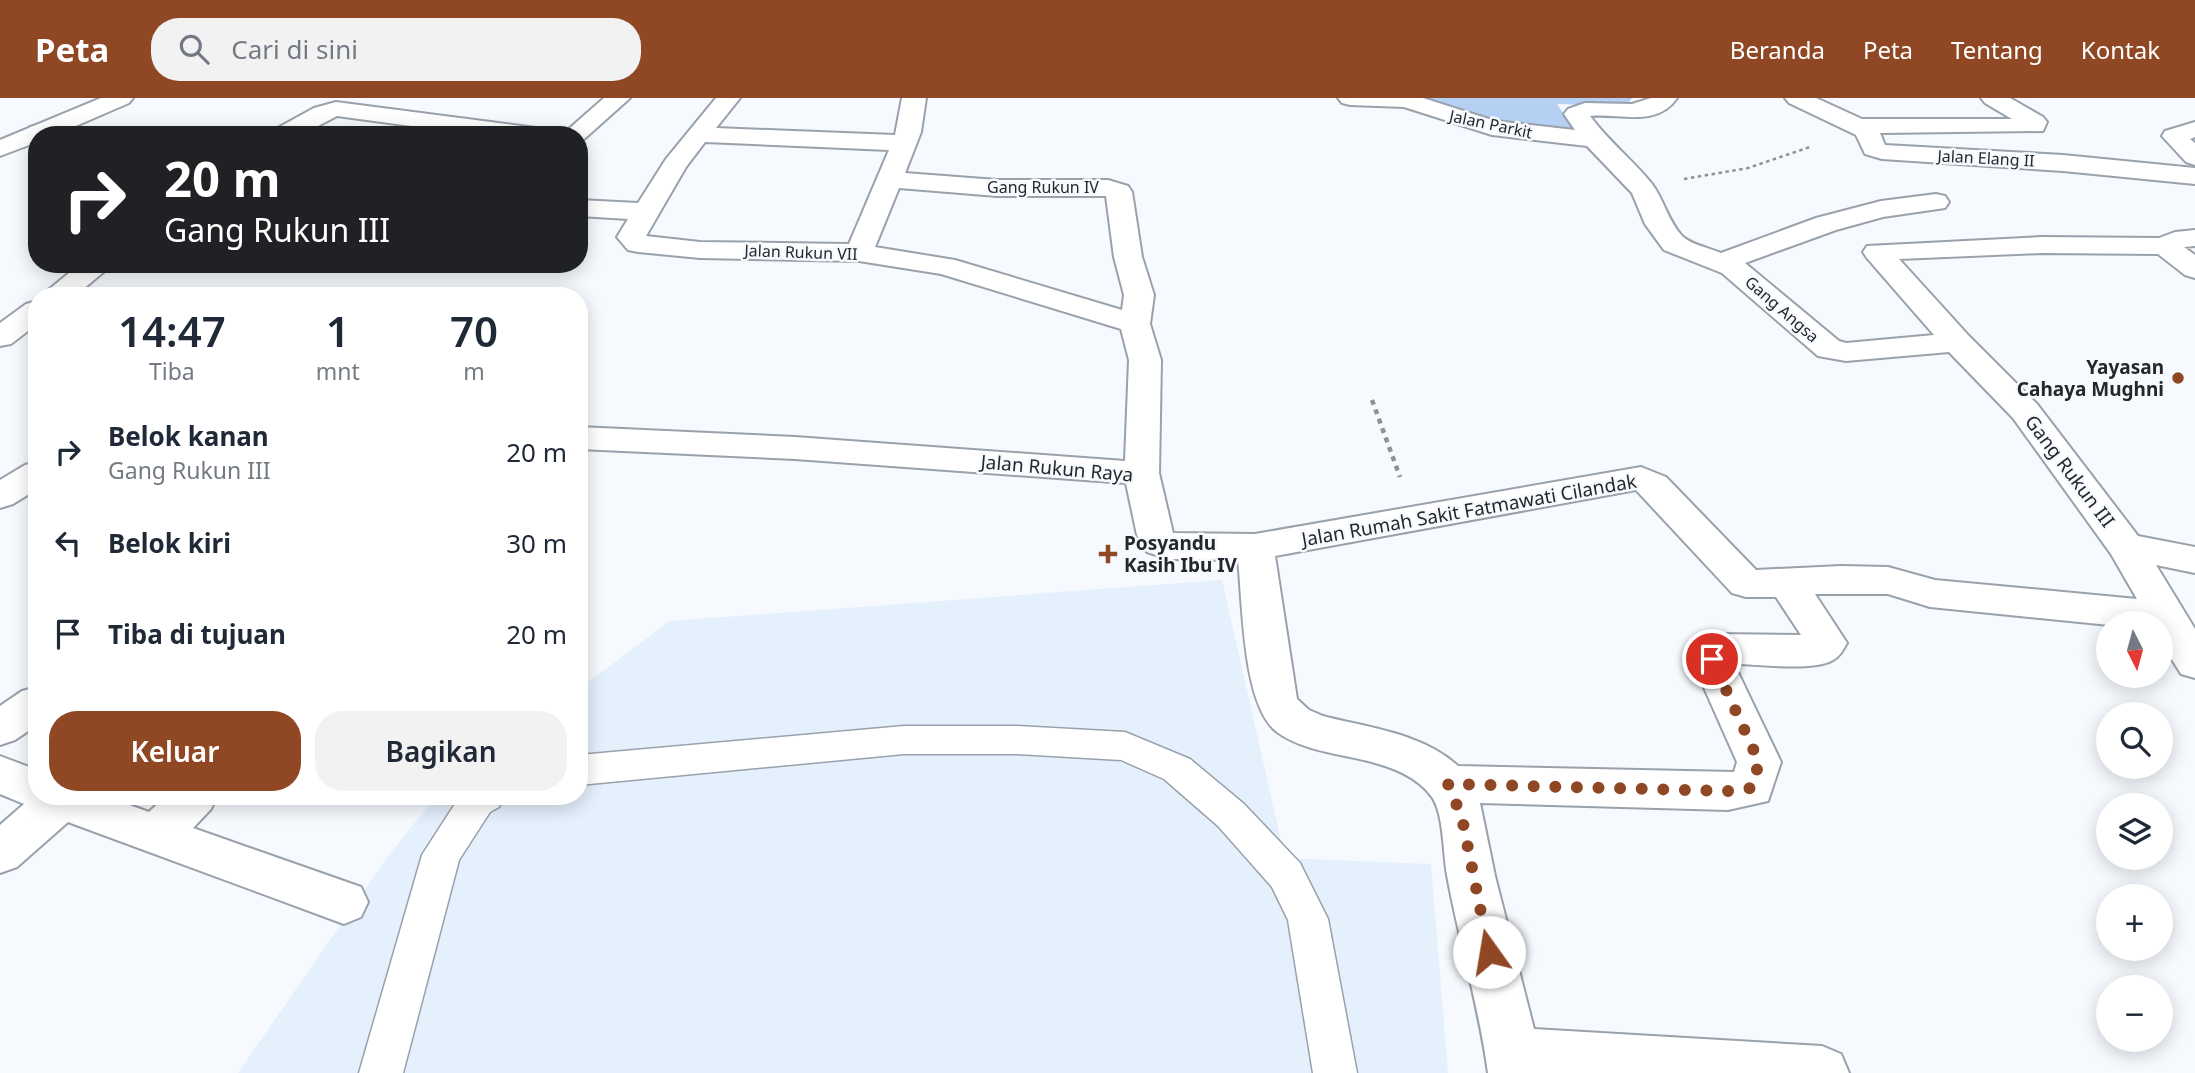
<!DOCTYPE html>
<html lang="id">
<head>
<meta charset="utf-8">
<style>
  :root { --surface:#fff; --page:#f2f2f3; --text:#1f2937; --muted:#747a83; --accent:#8f4724 }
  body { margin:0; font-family:"Noto Sans",sans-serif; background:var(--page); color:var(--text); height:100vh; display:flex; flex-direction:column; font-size:26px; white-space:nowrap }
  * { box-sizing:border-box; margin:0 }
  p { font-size:23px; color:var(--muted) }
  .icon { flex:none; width:38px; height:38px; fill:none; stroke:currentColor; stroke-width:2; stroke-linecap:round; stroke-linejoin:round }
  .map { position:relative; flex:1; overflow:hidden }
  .sheet { position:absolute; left:28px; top:189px; width:560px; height:518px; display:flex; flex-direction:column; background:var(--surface); border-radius:28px; box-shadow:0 4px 18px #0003 }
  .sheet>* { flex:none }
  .guide { position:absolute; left:28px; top:28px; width:560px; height:147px; border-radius:28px; box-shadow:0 4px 18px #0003; background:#202124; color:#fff; overflow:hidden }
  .needle { width:46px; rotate:174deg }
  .buttons { position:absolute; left:2096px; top:513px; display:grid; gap:14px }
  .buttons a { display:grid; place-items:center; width:77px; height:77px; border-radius:50%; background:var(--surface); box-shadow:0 4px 18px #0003; font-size:35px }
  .pin { position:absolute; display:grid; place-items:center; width:60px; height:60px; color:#fff; margin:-30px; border:4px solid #fff; border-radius:50%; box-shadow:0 2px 7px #0007 }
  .me { position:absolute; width:77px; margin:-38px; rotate:347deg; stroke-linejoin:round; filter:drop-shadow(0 0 5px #0008) }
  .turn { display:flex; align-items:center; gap:24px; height:147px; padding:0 21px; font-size:32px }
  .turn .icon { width:91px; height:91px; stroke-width:2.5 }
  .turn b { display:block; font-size:49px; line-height:60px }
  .eta { display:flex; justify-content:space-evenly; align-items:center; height:119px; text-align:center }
  .eta b { font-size:42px; font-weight:600; line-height:49px }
  .button { display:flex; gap:14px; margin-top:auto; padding:14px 21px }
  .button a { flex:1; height:80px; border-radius:28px; background:var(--accent); color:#fff; font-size:28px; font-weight:600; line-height:80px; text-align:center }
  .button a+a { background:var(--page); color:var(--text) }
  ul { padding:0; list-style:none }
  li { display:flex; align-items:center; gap:21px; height:91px; padding:0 21px }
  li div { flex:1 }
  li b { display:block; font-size:26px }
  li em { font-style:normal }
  header { display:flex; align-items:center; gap:42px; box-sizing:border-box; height:98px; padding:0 35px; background:var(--accent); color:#fff }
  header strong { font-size:33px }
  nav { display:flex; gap:38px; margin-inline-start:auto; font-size:24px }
  .search { width:490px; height:63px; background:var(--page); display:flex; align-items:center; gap:18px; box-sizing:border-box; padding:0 24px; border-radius:28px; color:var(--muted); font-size:26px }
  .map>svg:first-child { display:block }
  .built { fill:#e5f0fd }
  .green { fill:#b5d0f2 }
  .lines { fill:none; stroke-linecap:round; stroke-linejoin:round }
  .service-casing { stroke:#99a1ab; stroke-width:3 }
  .minor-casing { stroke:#99a1ab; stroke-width:4 }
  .tertiary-casing { stroke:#99a1ab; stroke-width:4 }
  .path-far1 { stroke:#8d9094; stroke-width:2.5; stroke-dasharray:3.5 3.5; stroke-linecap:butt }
  .path { stroke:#8d9094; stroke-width:4.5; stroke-dasharray:5 5; stroke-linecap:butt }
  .service { fill:#fff; fill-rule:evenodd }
  .minor { fill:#fff; fill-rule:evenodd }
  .tertiary { fill:#fff; fill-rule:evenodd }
  .route { stroke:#8f4724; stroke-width:12; stroke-dasharray:0 21.6 }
  .poi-dot { fill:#8f4724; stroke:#f6fafe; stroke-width:2.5 }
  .labels { text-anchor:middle; stroke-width:5; stroke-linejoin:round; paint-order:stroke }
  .far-street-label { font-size:16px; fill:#24272b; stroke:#f6fafe }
  .poi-label { font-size:19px; font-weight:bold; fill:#24272b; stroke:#f6fafe; text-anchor:end }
  .street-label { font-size:19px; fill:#24272b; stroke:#f6fafe }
</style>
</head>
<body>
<header>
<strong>Peta</strong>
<div class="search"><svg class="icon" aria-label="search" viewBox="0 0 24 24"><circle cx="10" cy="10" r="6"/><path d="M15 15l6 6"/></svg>Cari di sini</div>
<nav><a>Beranda</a><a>Peta</a><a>Tentang</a><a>Kontak</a></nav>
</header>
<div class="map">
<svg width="2195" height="975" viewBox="0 0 2195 975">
  <rect width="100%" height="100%" fill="#f6fafe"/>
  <!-- built -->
  <path class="built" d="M1222 482 1285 760 1431 766 1448 975H238L388 758 433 702 438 698H579V591L670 523Z"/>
  <!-- green -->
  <path class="green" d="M1405 0H1632L1626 8 1557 6 1579 38 1506 25Z"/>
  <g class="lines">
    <defs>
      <path id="service" d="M904 628H1017L1125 634 1190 661 1244 706 1300 765 1328 821 1357 975H1313L1288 822 1272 789 1218 728 1164 681 1121 662 1017 656H904L579 687V657Z
        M460 698H504L499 709 490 714 459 762 403 975H359L422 757Z"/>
      <path id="minor" d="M604 0H630L583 42 579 43V37H562Z
        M716 0H740L716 30 895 37 902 0H926L921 34 905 75 997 82H1108L1128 88 1132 94 1142 159 1154 197 1150 226 1161 262 1159 375 1173 435 1255 436 1641 369 1666 379 1756 472 1841 468 1888 469 1935 482 2137 501 2111 456 2013 320 1949 254 1846 263 1818 258 1722 175 1664 152 1645 126 1632 95 1587 48 1492 37 1404 9 1350 7 1342 5 1338 0H1423L1495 23 1575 32 1564 16 1568 11 1585 5 1632 6 1651 0H1677C1656 30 1620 15 1590 18 1608 43 1633 62 1652 86 1664 102 1668 123 1682 138 1691 147 1710 150 1721 155L1816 120 1881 103 1936 96 1945 98 1949 104 1945 110 1883 119 1836 132 1745 165 1839 243 1846 245 1934 237 1867 160 1863 154 1867 148 2042 139 2159 140 2175 134 2195 132V148L2184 149 2195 157V180L2185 177 2158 156 2042 155 1899 161 1968 237 2037 306 2138 438 2195 449V475L2156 467 2195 531V580L2181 576 2161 544V525L2109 527 1930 509 1888 496H1815L1847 545C1843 552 1840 558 1833 562 1813 574 1759 566 1734 566L1781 664 1768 703 1728 712 1480 705 1495 778 1534 931 1822 948 1841 956 1849 975H1488C1479 908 1459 843 1447 777 1443 756 1444 716 1432 699 1417 678 1391 669 1368 663 1339 656 1301 652 1277 634 1242 607 1243 505 1238 462L1169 461 1147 454 1137 437 1126 385 795 361 579 351V329L795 339 1125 363 1129 262 1121 231 941 176 859 163 700 160 638 154 628 152 617 139 628 121 579 118V102L638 105 666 61ZM705 44 889 52 849 146 700 144 646 138 686 69ZM899 90 997 98H1106L1114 159 1124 197 1122 212 955 162 875 149ZM1636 392 1732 495 1746 499H1776L1801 537 1716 536 1695 545 1689 556 1737 664 1734 674 1458 668C1422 635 1369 630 1323 618L1309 612 1297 601 1275 458Z
        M1785 0H1816L1862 21H2012L1985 5 1981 0H2010L2043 19 2047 24 2043 33 1880 35 1885 47 2063 57 2195 70V86L2063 73 1882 61 1865 56 1856 37 1789 5Z
        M336 4 536 30 545 32 548 37H478L337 18 301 37H271L274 32 314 10Z
        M2195 24V39L2190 41 2195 45V67L2186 64 2162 38 2165 33Z
        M39 27 77 32 80 37 30 39 27 34 30 29Z
        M80 166H113L75 198H41Z
        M37 203V226L11 246 0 248V225L26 206Z
        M37 364V391L13 406 0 410V382L25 367Z
        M37 589V627L15 642 0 647V608L22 593Z
        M0 658 37 672V698H104L149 714 166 698H217L211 711 193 730 361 789 368 804 361 819 344 826 68 724 17 769 0 775V727L24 706 0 696Z"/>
      <path id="tertiary" d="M101 0H133L129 5 55 37H37V44L0 58V42Z"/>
    </defs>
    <!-- service casing -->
    <use href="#service" class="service-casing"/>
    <!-- minor casing -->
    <use href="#minor" class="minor-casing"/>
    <!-- tertiary casing -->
    <use href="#tertiary" class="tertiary-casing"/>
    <!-- path-far1 -->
    <path class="path-far1" d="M1684 81 1748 70 1810 49"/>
    <!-- path -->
    <path class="path" d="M1372 302 1400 379"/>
    <!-- service -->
    <use href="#service" class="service"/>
    <!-- minor -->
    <use href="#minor" class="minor"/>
    <!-- tertiary -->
    <use href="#tertiary" class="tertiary"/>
  </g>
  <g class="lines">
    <!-- route -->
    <path class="route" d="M1489 854 1462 720 1448 686 1728 693 1752 690 1759 664 1712 561"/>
  </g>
  <!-- markers -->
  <g class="poi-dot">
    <circle cx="2178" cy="280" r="7"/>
    <path d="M1104.5 445.5h7v7h7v7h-7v7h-7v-7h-7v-7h7z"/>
  </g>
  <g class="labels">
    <!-- far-street labels -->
    <g class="far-street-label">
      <text transform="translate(1491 26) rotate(12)" y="6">Jalan Parkit</text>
      <text transform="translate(1986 60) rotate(3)" y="6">Jalan Elang II</text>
      <text x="1043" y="95">Gang Rukun IV</text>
      <text transform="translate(801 154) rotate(2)" y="6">Jalan Rukun VII</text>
      <text transform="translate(1782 211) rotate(41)" y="6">Gang Angsa</text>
    </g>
    <!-- poi labels -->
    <g class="poi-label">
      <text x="2164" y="276">Yayasan<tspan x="2164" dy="22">Cahaya Mughni</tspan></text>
      <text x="1124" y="452" text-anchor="start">Posyandu<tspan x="1124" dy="22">Kasih Ibu IV</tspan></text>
    </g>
    <!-- street labels -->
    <g class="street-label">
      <text transform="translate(1057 370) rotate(5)" y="7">Jalan Rukun Raya</text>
      <text transform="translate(2070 373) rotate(53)" y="7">Gang Rukun III</text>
      <text transform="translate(1469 412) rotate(-10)" y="7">Jalan Rumah Sakit Fatmawati Cilandak</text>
    </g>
  </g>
</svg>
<div class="buttons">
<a><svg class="needle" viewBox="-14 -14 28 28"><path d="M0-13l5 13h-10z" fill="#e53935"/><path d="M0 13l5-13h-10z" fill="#747a83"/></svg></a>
<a><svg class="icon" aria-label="search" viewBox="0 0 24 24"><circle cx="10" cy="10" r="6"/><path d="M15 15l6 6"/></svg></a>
<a><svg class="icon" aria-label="layers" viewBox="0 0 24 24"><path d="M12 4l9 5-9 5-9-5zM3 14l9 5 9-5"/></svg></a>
<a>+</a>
<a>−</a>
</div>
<div class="pin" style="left:1712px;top:561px;background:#d93025"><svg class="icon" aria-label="arrive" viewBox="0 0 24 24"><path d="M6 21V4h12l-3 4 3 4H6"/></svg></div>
<svg class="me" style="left:1489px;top:854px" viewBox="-20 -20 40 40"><circle r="19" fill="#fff"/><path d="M0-13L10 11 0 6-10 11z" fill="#8f4724"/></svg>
<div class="guide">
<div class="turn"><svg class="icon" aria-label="right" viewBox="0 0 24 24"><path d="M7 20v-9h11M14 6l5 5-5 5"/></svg><div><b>20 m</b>Gang Rukun III</div></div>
</div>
<section class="sheet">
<div class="eta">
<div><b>14:47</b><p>Tiba</p></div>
<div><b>1</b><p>mnt</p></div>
<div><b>70</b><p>m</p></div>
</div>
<ul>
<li><svg class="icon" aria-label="right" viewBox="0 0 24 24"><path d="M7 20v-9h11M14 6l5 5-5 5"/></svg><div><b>Belok kanan</b><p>Gang Rukun III</p></div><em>20 m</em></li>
<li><svg class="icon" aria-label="left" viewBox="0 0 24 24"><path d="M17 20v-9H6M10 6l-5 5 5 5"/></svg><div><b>Belok kiri</b></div><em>30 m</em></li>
<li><svg class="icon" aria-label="arrive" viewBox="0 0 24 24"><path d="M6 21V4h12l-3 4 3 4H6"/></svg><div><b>Tiba di tujuan</b></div><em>20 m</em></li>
</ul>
<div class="button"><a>Keluar</a><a>Bagikan</a></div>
</section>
</div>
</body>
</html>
